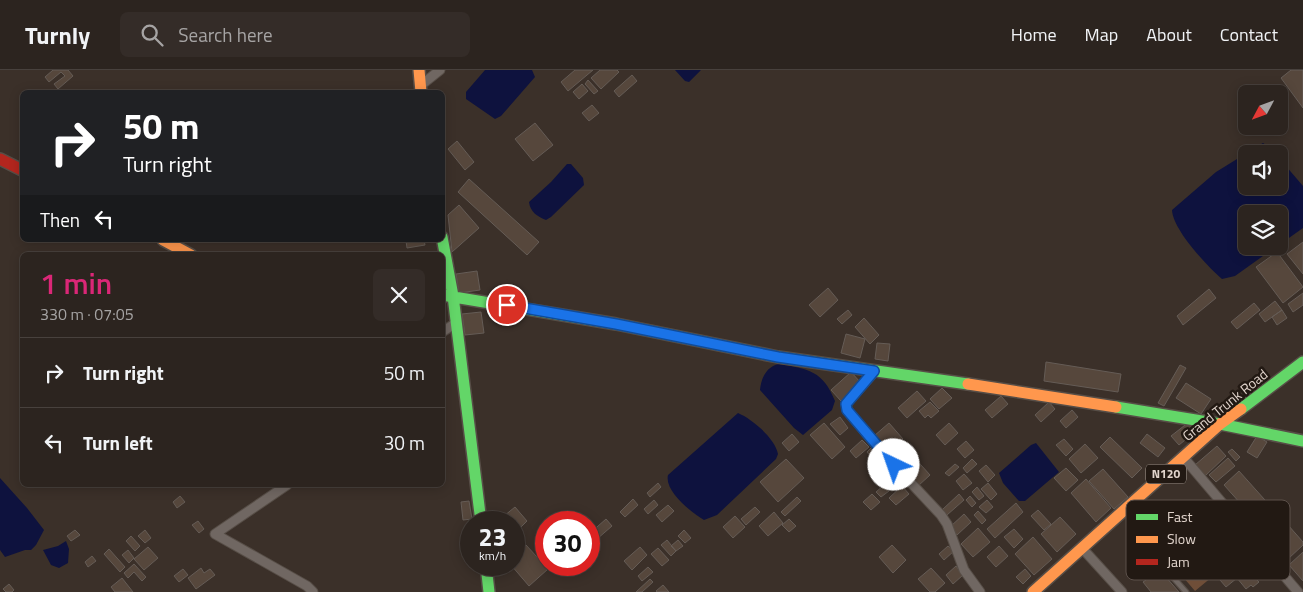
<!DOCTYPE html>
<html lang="en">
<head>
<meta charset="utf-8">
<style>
  :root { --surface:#2c241f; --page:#342c28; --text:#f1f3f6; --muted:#a6a4a4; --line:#48413d; --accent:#db2777 }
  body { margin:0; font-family:"Titillium Web",sans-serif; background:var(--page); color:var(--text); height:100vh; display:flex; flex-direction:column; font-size:19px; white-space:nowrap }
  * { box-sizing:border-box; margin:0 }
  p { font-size:16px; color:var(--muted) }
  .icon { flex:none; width:28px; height:28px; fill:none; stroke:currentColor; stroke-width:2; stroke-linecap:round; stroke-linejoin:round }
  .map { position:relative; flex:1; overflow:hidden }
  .panel { position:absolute; left:20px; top:182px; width:425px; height:235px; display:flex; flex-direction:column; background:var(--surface); border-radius:8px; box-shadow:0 2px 12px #0003,0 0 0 1px var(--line) }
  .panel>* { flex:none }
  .top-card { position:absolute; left:20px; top:20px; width:425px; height:152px; border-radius:8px; box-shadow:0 2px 12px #0003,0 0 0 1px var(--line); background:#202124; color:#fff; overflow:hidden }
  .needle { width:32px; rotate:229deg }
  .buttons { position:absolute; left:1238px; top:15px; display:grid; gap:10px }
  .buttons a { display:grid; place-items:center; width:50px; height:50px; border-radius:8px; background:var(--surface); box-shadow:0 2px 12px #0003,0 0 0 1px var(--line); font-size:25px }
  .speed { position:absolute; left:460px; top:441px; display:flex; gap:10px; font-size:25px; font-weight:700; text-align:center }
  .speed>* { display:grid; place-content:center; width:65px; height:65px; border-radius:50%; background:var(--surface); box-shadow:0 2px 12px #0003,0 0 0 1px var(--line); line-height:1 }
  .speed small { font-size:12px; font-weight:400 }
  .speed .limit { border:8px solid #d22; background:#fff; color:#111 }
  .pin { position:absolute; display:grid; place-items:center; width:42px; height:42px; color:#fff; margin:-21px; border:2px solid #fff; border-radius:50%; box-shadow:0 1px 5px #0007 }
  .me { position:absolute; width:55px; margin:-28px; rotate:318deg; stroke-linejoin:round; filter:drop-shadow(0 0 4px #0008) }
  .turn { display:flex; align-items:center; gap:18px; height:105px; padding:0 20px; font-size:22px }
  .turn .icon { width:65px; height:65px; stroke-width:2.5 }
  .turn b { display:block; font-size:35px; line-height:42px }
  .then { display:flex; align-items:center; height:48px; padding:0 20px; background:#0003; gap:10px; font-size:19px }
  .round { display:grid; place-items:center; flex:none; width:52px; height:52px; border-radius:8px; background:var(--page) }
  .head { display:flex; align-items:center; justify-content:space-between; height:85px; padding:0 20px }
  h1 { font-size:30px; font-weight:600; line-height:38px; color:var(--accent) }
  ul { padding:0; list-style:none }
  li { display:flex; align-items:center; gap:15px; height:70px; padding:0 20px; border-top:1px solid var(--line) }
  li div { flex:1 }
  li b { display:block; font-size:19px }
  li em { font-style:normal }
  header { display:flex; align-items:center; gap:30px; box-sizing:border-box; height:70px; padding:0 25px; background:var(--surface); border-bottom:1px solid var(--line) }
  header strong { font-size:24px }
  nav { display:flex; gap:28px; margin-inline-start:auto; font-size:18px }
  .search { width:350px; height:45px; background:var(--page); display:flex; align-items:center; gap:12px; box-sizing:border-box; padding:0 18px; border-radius:8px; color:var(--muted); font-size:19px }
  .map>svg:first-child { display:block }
  .green { fill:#6f4e38 }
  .water { fill:#0e123e }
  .building { fill:#56473c; stroke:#655c56 }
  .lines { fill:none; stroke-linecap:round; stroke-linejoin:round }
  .lane-casing { stroke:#574e47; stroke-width:7 }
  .street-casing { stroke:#574e47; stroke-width:11 }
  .fast-casing { stroke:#574e47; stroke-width:14 }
  .slow-casing { stroke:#574e47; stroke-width:14 }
  .jam-casing { stroke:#574e47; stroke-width:14 }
  .lane { stroke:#706762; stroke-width:4.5 }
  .street { stroke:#706762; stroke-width:9 }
  .fast { stroke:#63d668; stroke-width:11 }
  .slow { stroke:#ff974d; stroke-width:11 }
  .jam { stroke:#b3261e; stroke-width:11 }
  .route-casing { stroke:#114b97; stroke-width:12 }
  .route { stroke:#1a73e8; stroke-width:9 }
  .labels { text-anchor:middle; stroke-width:5; stroke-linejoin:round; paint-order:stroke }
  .shield { fill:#221913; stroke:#a89d95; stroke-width:1 }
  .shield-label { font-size:12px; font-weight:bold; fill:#e2d5cd }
  .street-label { font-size:14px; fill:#e2d5cd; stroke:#221913 }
  .key { fill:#221913; stroke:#5c514b; stroke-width:1 }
  .key-label { font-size:14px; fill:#e2d5cd }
</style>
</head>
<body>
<header>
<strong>Turnly</strong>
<div class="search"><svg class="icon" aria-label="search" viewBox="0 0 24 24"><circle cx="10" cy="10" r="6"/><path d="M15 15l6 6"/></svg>Search here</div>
<nav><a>Home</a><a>Map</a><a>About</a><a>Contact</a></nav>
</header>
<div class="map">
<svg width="1303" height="522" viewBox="0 0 1303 522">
  <rect width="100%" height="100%" fill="#3b3029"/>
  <!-- green -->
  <path class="green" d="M1211 435 1230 457 1201 482 1218 502 1195 521 1159 479Z"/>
  <!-- water -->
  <path class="water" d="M485 0H532L535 7 501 46 495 49 466 29V22Z
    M675 0H701L689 12 685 11Z
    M1263 73 1269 77 1275 84H1246V116H1279V88L1303 116V158L1279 175V144H1246V176H1277L1235 206 1222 209C1207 196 1173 160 1172 140L1216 102Z
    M567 94H571L583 108 584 115 551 147 546 150C538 147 530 142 529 132L551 112Z
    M779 294C809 299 823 301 835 331L832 340 803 365 794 358 760 320C761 308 767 296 779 294Z
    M738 343C752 349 775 368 778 384L776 389 717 445 704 450C692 443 664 421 668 405Z
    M1036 373 1059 402 1025 431H1019L1003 413 999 403 1031 375Z
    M0 408 27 438 44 460 36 475 31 480H25L5 487 0 480Z
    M66 471 69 479 68 493 59 498 51 495 43 480 58 476Z"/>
  <!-- building -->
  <path class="building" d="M53 0H68L73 6 58 19 54 14 65 6 61 2 49 12 45 7Z
    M575 0H593L568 21 561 12Z
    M600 0H617L619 2 601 19 591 8Z
    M1291 0H1303V38L1281 8Z
    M632 5 637 11 619 27 614 21Z
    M588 10 598 21 594 24 585 14Z
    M582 14 588 21 579 29 573 22Z
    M592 35 599 43 589 51 582 43Z
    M535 53 553 75 533 91 515 69Z
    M457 71 474 92 465 100 448 79Z
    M469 109 539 172 527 185 458 122Z
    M459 135 479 158 452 182 448 145Z
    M424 170 425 175 407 178 406 171Z
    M1303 172V204L1287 184Z
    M1277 182 1303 217 1283 233 1256 197Z
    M477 201 480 220 459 223 456 204Z
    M828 218 838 230 820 247 809 235Z
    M1209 219 1216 228 1183 255 1177 246Z
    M1303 223V235L1293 242 1288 234Z
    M1275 231 1282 240 1265 252 1259 244Z
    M1254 233 1260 240 1237 259 1231 252Z
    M848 240 852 245 842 254 837 249Z
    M1282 240 1287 248 1277 255 1272 247Z
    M481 242 484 263 465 265 462 244Z
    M864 248 879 265 870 274 855 257Z
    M846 264 865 269 860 288 841 283Z
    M877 273 890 274 888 291 875 289Z
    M1046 292 1121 304 1118 322 1044 311Z
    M1180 295 1186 298 1164 336 1158 333Z
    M851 302 861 313 841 331 831 320Z
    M1186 313 1211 329 1201 344 1176 328Z
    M942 318 952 328 939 339 930 329Z
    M917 321 926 331 907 348 898 338Z
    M1001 326 1008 334 992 348 985 340Z
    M930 332 939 341 931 348 928 345 925 348 919 341Z
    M1049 332 1055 339 1041 352 1035 345Z
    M1072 340 1078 347 1066 358 1060 351Z
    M840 347 848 358 840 365 830 354Z
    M1189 352 1196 361 1179 375 1171 366Z
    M824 353 845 377 832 389 810 365Z
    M889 353 903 369 888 382 874 366Z
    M949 353 958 363 945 375 936 365Z
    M792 364 799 372 789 381 782 373Z
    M1147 364 1165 378 1158 387 1140 373Z
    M1257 366 1267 372 1257 388 1247 382Z
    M1110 367 1142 398 1132 408 1100 377Z
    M1064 369 1073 379 1066 386 1056 375Z
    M862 370 869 377 856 388 850 381Z
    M966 371 974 380 965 388 957 379Z
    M1085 374 1098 388 1081 403 1069 389Z
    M1217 376 1226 386 1205 406 1195 395Z
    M872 377 877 382 871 387 867 382Z
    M1232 379 1240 387 1236 391 1228 382Z
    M912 385 930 405 918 416 900 396Z
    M1228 388 1235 396 1216 412 1209 405Z
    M786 389 804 408 778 432 760 412Z
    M972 389 977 394 967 403 963 398Z
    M955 394 959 397 949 406 945 403Z
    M986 395 995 405 988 412 979 401Z
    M1066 398 1078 410 1066 421 1054 408Z
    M1103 399 1128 427 1114 439 1089 411Z
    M1239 401 1273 439 1258 453 1224 415Z
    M964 404 972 413 963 420 956 411Z
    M893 406 898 412 891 418 886 412Z
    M1086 409 1111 438 1096 452 1071 423Z
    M658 413 661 417 650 427 647 423Z
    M988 413 997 424 991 430 981 419Z
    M884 415 889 421 881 427 876 422Z
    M902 416 909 424 896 435 889 428Z
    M977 417 984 426 979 430 972 422Z
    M872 424 880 432 871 440 863 432Z
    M959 424 964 430 947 445 942 440Z
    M180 426 185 432 177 438 173 432Z
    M970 426 976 433 972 437 966 430Z
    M797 427 801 431 785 446 781 442Z
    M633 429 638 435 625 447 620 442Z
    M654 430 658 435 648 444 644 439Z
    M987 430 993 437 986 443 979 437Z
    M469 431 472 449 463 450 461 432Z
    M1016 433 1023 442 995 468 987 459Z
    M668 435 674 441 662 452 656 445Z
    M515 437 527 451 517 461 514 457V452H510L504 446Z
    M755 437 760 442 746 455 741 449Z
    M1038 440 1051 454 1044 460 1031 446Z
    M978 441 986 450 982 454 974 445Z
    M774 442 783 453 768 466 759 456Z
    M964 444 971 452 957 465 950 457Z
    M735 446 745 457 733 468 723 457Z
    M1060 447 1076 464 1057 482 1041 464Z
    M606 449 612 456 589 476V464Z
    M789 449 796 456 789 462 782 455Z
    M198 451 204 459 199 463 192 455Z
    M1288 455 1303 472V475L1288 489 1271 470Z
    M978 458 990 472 973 487 961 474Z
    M1014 459 1023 469 1014 478 1004 467Z
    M75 460 80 465 71 471 67 466Z
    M145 460 151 468 145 473 138 466Z
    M684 460 691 468 685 473 678 466Z
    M131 466 140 476 135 481 126 471Z
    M1033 467 1052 489 1034 505 1015 484Z
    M667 470 676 481 671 486 661 475Z
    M678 470 683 476 676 481 671 476Z
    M1226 474 1230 479 1234 475 1261 506 1257 510 1259 512 1253 517 1251 515 1246 519 1237 508 1226 517 1220 510 1230 500 1219 488 1224 483 1221 479Z
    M526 475 548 499 529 516 511 495H514V486Z
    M892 475 906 490 893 503 879 487Z
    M948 476 954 481 944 490 939 484Z
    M999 476 1008 486 996 497 987 487Z
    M148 477 158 488 144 500 134 489Z
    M640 477 647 485 632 500 624 491Z
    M658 478 669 490 662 496 651 484Z
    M109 479 125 497 120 502 104 484Z
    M128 480 134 488 129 493 122 485Z
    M1303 482V511L1289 495Z
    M92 486 96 491 88 497 85 492Z
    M134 494 146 507 142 511 134 502 128 508 124 503Z
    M956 496 963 505 953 514 946 505Z
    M1150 496 1154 501 1158 498 1179 522H1151L1143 512 1146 510 1141 504Z
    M648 497 653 502 642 511 638 506Z
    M201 498 204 503 210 499 215 505 196 519 188 508Z
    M931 498 945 513 935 522H930L918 509Z
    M183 499 188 505 179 512 174 506Z
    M1025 499 1031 506 1023 514 1016 507Z
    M122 508 133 522H115L111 517Z
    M650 509 653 512 642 522H636Z
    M9 514 14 520 12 522H6L3 519Z
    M663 515 669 522H657L656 521Z"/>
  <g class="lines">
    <defs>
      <path id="lane" d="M1132 440 1152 462 1154 468 1151 478 1154 486 1186 522"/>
      <path id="street" d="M420 16 440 0
        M442 262 456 253
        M875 301 846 334 847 340 882 382 941 445 947 454 964 500 980 522
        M1184 388 1298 522
        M287 415 215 464 307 516 313 522
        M1082 478 1122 522"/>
      <path id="fast" d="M442 167 453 226 481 452
        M442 225 616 254 778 287 968 314
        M1116 337 1220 354 1303 371
        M1241 339 1303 292
        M486 495 489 522"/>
      <path id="slow" d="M419 0 421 22
        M163 170 191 185
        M968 314 1116 337
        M1033 522 1220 354 1241 339"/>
      <path id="jam" d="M0 89 22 100"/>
    </defs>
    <!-- lane casing -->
    <use href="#lane" class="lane-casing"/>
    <!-- street casing -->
    <use href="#street" class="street-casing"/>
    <!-- fast casing -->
    <use href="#fast" class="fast-casing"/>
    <!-- slow casing -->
    <use href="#slow" class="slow-casing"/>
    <!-- jam casing -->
    <use href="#jam" class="jam-casing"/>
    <!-- lane -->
    <use href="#lane" class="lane"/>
    <!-- street -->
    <use href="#street" class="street"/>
    <!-- fast -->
    <use href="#fast" class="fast"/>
    <!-- slow -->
    <use href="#slow" class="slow"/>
    <!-- jam -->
    <use href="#jam" class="jam"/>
  </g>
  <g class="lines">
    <defs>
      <path id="route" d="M507 235 616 254 778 287 874 301 846 334 847 340 894 395"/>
    </defs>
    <!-- route casing -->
    <use href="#route" class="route-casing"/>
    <!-- route -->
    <use href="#route" class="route"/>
  </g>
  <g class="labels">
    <!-- shield labels -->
    <rect class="shield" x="1146" y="394.5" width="40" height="19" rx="4"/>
    <g class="shield-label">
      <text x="1166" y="408">N120</text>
    </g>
    <!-- street labels -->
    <g class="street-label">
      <text transform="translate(1225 335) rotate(-39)" y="5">Grand Trunk Road</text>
    </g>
  </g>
  <!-- legend -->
  <rect x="1126" y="430" width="164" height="80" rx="8" class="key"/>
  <rect x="1136" y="444" width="22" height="6" fill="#63d668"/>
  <rect x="1136" y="466" width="22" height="7" fill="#ff974d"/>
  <rect x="1136" y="489" width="22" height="6" fill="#b3261e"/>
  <g class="key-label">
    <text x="1167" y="452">Fast</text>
    <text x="1167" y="474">Slow</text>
    <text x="1167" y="497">Jam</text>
  </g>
</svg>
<div class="buttons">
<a><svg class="needle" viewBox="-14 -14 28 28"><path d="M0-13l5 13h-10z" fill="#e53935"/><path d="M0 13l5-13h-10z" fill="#a6a4a4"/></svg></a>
<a><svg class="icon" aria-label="sound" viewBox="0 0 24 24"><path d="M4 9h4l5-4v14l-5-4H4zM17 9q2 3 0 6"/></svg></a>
<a><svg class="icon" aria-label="layers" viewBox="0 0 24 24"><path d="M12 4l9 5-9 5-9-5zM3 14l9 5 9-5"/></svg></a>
</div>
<div class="speed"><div>23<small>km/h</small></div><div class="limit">30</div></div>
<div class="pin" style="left:507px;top:235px;background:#d93025"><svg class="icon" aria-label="arrive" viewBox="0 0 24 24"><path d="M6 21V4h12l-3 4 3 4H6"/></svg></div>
<svg class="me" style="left:894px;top:395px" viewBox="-20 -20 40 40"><circle r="19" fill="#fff"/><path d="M0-13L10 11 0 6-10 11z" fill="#1a73e8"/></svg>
<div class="top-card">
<div class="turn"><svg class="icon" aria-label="right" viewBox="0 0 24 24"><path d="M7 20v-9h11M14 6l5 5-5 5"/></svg><div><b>50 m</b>Turn right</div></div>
<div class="then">Then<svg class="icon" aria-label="left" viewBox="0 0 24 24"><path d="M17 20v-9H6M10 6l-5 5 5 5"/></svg></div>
</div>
<section class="panel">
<div class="head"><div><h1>1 min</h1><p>330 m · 07:05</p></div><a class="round"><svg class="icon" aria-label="close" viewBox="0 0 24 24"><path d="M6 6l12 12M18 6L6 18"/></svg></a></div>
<ul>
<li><svg class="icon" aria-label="right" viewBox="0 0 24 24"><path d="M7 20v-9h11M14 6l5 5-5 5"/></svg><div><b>Turn right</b></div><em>50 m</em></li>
<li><svg class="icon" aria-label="left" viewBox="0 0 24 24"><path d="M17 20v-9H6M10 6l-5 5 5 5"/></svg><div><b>Turn left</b></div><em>30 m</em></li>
</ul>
</section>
</div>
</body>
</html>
